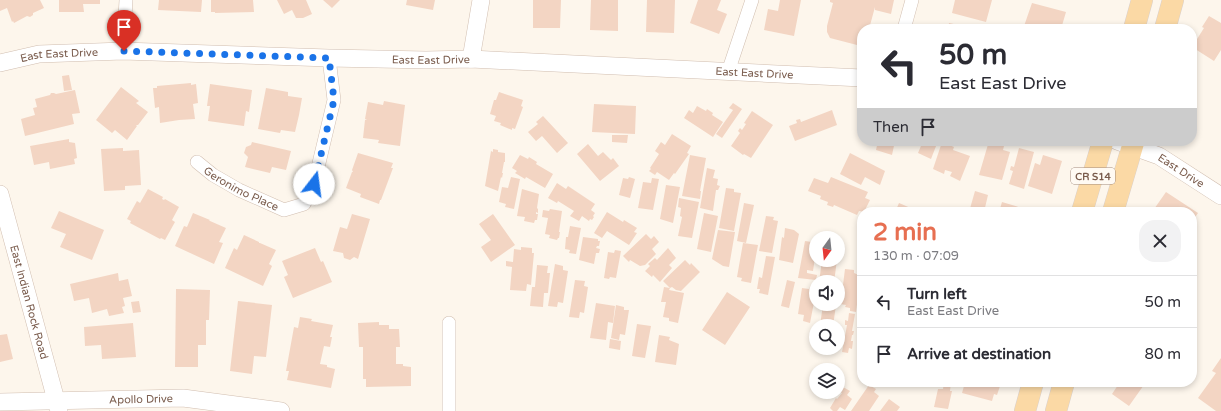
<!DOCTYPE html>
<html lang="en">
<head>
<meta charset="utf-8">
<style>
  :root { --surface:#fff; --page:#f2f2f3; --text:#2b2b33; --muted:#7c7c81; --line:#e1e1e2; --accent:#e76f51 }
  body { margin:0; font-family:"Varela Round",sans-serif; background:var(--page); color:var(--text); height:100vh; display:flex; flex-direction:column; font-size:15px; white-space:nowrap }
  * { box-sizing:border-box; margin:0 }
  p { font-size:13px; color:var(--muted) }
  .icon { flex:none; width:22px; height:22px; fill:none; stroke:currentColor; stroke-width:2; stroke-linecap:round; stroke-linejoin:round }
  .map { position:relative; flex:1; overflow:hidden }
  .drawer { position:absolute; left:857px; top:207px; width:340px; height:180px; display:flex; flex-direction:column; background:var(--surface); border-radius:16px; box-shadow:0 2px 6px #0003 }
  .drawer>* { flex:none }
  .guide { position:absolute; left:857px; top:24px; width:340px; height:122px; border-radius:16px; box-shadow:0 2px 6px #0003; background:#fff; color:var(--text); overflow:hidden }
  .needle { width:26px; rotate:195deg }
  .fabs { position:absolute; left:809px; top:231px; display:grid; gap:8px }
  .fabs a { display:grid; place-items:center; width:36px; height:36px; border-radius:50%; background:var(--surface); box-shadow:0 2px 6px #0003; font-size:20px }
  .pin { position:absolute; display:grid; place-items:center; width:34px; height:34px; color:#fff; margin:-41px -17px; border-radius:50% 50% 50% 0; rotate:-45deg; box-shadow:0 0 4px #0007 }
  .pin .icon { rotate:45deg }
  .me { position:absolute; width:44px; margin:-22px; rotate:15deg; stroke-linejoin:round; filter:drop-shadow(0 0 3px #0008) }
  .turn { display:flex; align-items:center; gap:14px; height:84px; padding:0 16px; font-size:18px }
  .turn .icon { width:52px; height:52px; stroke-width:2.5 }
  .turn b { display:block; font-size:28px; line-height:34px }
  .then { display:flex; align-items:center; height:38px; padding:0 16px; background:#0003; gap:8px; font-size:15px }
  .round { display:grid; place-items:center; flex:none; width:42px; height:42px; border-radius:16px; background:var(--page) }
  .summary { display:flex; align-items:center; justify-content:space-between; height:68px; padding:0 16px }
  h1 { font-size:24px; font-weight:700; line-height:30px; color:var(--accent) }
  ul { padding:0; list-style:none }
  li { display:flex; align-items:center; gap:12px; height:52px; padding:0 16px; border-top:1px solid var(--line) }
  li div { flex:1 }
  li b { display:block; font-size:15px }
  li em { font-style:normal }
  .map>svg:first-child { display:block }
  .building { fill:#f3d5c3 }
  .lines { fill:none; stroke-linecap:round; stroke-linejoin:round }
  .minor-casing { stroke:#d1beb0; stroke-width:14 }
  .tertiary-casing { stroke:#d1beb0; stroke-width:18 }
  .primary-casing { stroke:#dad1cd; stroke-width:22 }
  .minor { stroke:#fff; stroke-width:13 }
  .tertiary { stroke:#fff; stroke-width:17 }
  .primary { stroke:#fbd9a5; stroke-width:21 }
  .route { stroke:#1a73e8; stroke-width:7; stroke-dasharray:0 12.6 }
  .labels { text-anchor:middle; stroke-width:3.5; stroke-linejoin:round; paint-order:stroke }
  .shield { fill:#fffaf3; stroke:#a28b7f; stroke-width:1 }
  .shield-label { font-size:10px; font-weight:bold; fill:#7a5c4d }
  .street-label { font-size:11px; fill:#7a5c4d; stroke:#fffaf3 }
</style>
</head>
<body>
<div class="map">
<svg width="1221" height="411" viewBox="0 0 1221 411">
  <rect width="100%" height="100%" fill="#fdf6ec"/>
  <!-- building -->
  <path class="building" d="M0 0H40L44 8 33 13V15L30 17 27 16 14 23 13 21 12 22 7 8 0 11Z
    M59 0H100V4H83L84 12H59Z
    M159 0H202L201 12 158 10Z
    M211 0H253L254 12 215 13V12H211Z
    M277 0H306L312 14 303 18H296L292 10 284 14Z
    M323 0H340L332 8Z
    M407 0H435L433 10 406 5Z
    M533 0H561L560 28H533Z
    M591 0H618V31L590 30Z
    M647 0H675L674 33 646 32Z
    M698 0H721L717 10 727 14 719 34 690 23Z
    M780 0H801L794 36 764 30 768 9 778 11Z
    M830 0H894L891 14 875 10V7L869 29H862V37H860L857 45 830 38 827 32V26L833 3 830 2Z
    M955 0H992L986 22 952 13Z
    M1032 3 1066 12 1061 29H1041L1038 27 1037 29H1023Z
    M1209 16 1221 23V50L1214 61 1192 47 1204 28 1202 27Z
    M949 23 973 28V29H948Z
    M69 75 72 90 64 91 62 76Z
    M191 83V85L196 84 198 103 193 104 195 119 179 120 160 123 159 107 155 108 153 88H157V86Z
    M210 84 252 90 249 112 246 111 244 126 208 121 210 106H207Z
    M121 87 139 101 136 103 148 112 138 125H136L137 126 127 140 115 130 112 133 96 120Z
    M266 88 288 92V96L302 98 299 115 297 114 299 115 295 132 281 130 280 133 258 129Z
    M75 90 80 113 72 114 74 124 25 136 21 119 35 115 33 108 37 107 35 99 50 95 51 93H54L56 94Z
    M499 92 523 100 521 106 523 107 515 129 512 128V130L500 125 501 123 494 121 496 116 490 114 494 100H496Z
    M384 101 405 105 400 146 378 143 379 140 363 138 365 120H367L365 119 368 102 383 105Z
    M733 103 742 109 722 138 716 134 733 110 729 108Z
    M594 104 636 106 635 134 592 132Z
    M697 106 706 111 707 109 713 113 712 115 723 122 713 137 684 118 689 110 693 113Z
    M832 110 837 125 795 141 789 126 797 123 796 120 800 119 801 122Z
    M752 111 773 125 751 158 744 154 743 155 731 146 740 133 738 131 740 128 742 130 746 124 744 123Z
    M543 116 568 143 557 153 542 136 536 141 528 132 538 124 536 122Z
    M672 134 691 146 687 153 689 154 675 174 674 173 669 180 657 172 655 175 649 171 651 169 650 168 659 154 655 151 661 142 665 145Z
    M612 135H628L627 143 612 142Z
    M69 139V142L75 143 77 158 74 159 75 164 50 169 49 162 34 165 30 146Z
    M878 141H895L892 155 876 150Z
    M923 141H938L931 159 918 153Z
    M989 141 1005 142 1003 150 1010 152 1002 180 979 175Z
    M252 142 291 151 286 170 272 167 270 173 245 167 248 157 244 153 246 147 251 145Z
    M942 142 954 147 953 150 970 156 960 181 950 176 952 172 945 170 944 174 933 169Z
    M588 144 598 156 603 152 611 160 613 158 619 166 600 181 577 154Z
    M123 148V151L139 150 141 185 125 186V190L104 191 101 149Z
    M1019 148 1034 152 1024 189 1009 184 1013 171 1010 170 1011 166 1014 167Z
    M493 149 498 150V152L505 153V162H504L502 173H503L502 178 501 177 498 191 485 186 491 151 493 152Z
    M358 153 393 163 391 168H393L381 200H380L379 204 360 197 361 194 346 188 352 172H353L352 170Z
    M850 153 885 171 880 185 865 177 861 185 840 174Z
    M520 155 528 159 529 157 537 162 536 164 553 174 545 188 526 177 525 179 515 173 517 171 512 168Z
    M690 155 706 158 700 191H701L700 199 682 196Z
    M1043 155 1062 161 1052 194 1028 186 1035 163 1040 165Z
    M707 168 715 170 713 178 718 179 717 185 720 186 718 190H716L713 211 700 208Z
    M511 177 520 179 514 209 505 207 506 204 499 202 502 187 508 188Z
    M629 177 635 179 630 198 619 195 623 178 628 179Z
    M831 177 868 192 865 198 870 200 864 212 859 211 857 215 834 205 833 207 827 205 828 202 820 199 821 196 808 191 814 178 828 183Z
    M652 178 659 179 653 210 638 208 643 182 651 183Z
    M557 183 566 189 568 186 595 204 591 210 595 213 593 216 594 217 592 220 590 219 589 221 582 216 579 221 570 216 574 211 558 201 557 203 548 198Z
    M666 185 680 187 673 223 660 219Z
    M726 188 734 189V192L741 193 734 231 719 228Z
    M148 189 163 197 162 199 164 200 165 199 179 207 172 220 175 222 165 240 161 238 160 239 130 223 131 221 127 219 137 201 140 203Z
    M522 189 539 194 537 208 538 209V213L536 212V214H538L537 220H535L534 223 524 221 525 217 517 216Z
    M975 191 988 195 984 212H969Z
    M1166 192 1198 213 1193 220 1197 223 1195 226 1197 227 1192 234V212H1152Z
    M679 198 699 202 692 238 678 236 682 217 680 216 681 208 678 207Z
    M1002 202 1025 209 1024 212H999Z
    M744 203 754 205 746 243 737 241Z
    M899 203 920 212H895Z
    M1028 207 1035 209 1036 208 1042 210 1041 212H1026Z
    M550 209 562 211 559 232H560L559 238H558L557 240 549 238 550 235 545 234 548 218 542 217 543 210 549 211Z
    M59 211 104 230 92 260 60 247 66 234 51 228Z
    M607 212 623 222 624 220 637 228 634 232 637 233 629 245 607 231 602 238 594 233Z
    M193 213 210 220 209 221H210L226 228 219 242 223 243 214 264 175 246 184 226 187 227Z
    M704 213 718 216 711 252 697 249Z
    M352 214 370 219 358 259 354 257 350 260 344 258 343 253 333 251 340 227 347 229Z
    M493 214 515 245 491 262 481 247 491 240 479 224Z
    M766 216 774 217 773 220 778 221 772 253 759 251Z
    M570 226 581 228 576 254 569 253 570 250 565 249 566 237H568Z
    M785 228 794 230 799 234 793 263 779 260 782 237 784 238Z
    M718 230 735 232 729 267 723 266 712 259Z
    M646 234 651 239 654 236 659 242 652 249 656 254 645 265 640 266 630 260 629 262 623 256Z
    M244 235 259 242V243H260L276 250 269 264 272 266 263 286 225 268 234 248 237 250Z
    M583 237 598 239V241H600L599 246H597L596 248 600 249 599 253H596L594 264 579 260Z
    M805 241 812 242 811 251H816L813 271 807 270V273L817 275 816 280 798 278Z
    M743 243 758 245 751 283 741 281 742 278 737 277Z
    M521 247 532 248V253H534L531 285 527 284 526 291 510 290 512 267 506 266V261L513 262 514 249 521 250Z
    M315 248 321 262 323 261 332 282 293 298 284 277 288 275 282 261Z
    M668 248 676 258 669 265 672 268 660 282 653 275 652 277 645 271 650 266 648 264 655 258 657 260Z
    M615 250 621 251 616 278 610 277 609 279 604 278 608 252 614 253Z
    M766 256 775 257 768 295 759 293 760 289H757L759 277 762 278Z
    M685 260 690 265 691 263 700 272 681 291 676 290 672 287 670 288 663 281Z
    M822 260H837L834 282H819Z
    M555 264 563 266V270L568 271 563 303 558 302 557 307 548 306Z
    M537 265 548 266 547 273H550L548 293H544L543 307 530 306 532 287H535Z
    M845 269 854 270V273L861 276 856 312 850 311V308L845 307 846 305 840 304 841 294H839L840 285H843Z
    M118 273 119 281 128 279 132 296 123 298 125 306 122 307 124 313 109 316 107 309 92 313 89 298 74 301 70 284Z
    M575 280 585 281 584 286 588 287 584 313 580 312 579 318 569 317Z
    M787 280 795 282 789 308 781 306Z
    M811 285 816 286V292L810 323 803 321 804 315 798 314 802 288 809 289Z
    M664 287 670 288 669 290 684 293 678 323 669 321V318L663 317 666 302H661Z
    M861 287H862V317L857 316Z
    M176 289 210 290 209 320H206V345H198V367H175Z
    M727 292 750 307 725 345 702 330Z
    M139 301 141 312 133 313 131 302Z
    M238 301 272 305 266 357 254 356 252 374 230 371Z
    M596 303 615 306 613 323 608 322 606 340 590 338Z
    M823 304 836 305 833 326H820Z
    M616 305 624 307V310H629L625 335 620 334 619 340 611 338Z
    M849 313 855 314 852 331H854L853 335H852L851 341H853L852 349 849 348 848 353 842 352 847 325H845V320L848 321Z
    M300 317 312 319 311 321 333 325 330 337H332L330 347 324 346 320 364 327 365V367L335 369 331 388 287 380 289 371H286L294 327 298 328Z
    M379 322V325H389V329H399L400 347H396V364H403V366L411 367V386L366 387V379H363V347H359L358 323Z
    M133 323 136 357 102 359 101 345 85 346 84 327Z
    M637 324 651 326 645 358 632 356Z
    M7 334 13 359 0 362V335Z
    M659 335 670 337 669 340 679 344 676 365 655 362Z
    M861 335H862V359H858Z
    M610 339 621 341 620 350 609 348Z
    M1221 358V411H1216L1198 398 1216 373 1212 371Z
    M944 382H951L950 391H952L948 409 934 407 938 389H943Z
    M959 382H985L1000 386 997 395 994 394 992 401 962 393 964 386 958 384Z
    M1120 382H1146L1129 406 1112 394Z
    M869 385 876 389 874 392 879 396 869 411H851Z
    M843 387 850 391 847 395 852 399 845 410 840 407 837 411H833L830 408 836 398 837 399 842 393 840 392Z
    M889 399 900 407 897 411H880Z"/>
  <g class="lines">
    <defs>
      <g id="minor">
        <path d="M904 29 912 0"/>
        <path d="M123 51 126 0"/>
        <path d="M728 72 752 0"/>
        <path id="s1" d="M197 162 213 175 239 190 284 210 304 204 314 184 334 100 329 58"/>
        <path d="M449 323V411"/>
      </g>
      <g id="tertiary">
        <path d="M471 59 481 0"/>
        <path id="s2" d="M0 63 39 54 123 51 329 58 426 60 471 59 862 78"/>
        <path id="s3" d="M1117 141 1159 156 1221 196"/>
        <path id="s4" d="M0 194 59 411"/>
        <path id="s5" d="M0 402 183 398 281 411"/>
      </g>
      <path id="primary" d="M1134 29 1142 0
        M1165 29 1173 0
        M1082 212 1103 141
        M1113 212 1134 141
        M1025 411 1033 382
        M1056 411 1064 382"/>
    </defs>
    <!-- minor casing -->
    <use href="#minor" class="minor-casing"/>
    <!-- tertiary casing -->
    <use href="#tertiary" class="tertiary-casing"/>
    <!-- primary casing -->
    <use href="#primary" class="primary-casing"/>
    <!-- minor -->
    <use href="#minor" class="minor"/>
    <!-- tertiary -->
    <use href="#tertiary" class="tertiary"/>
    <!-- primary -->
    <use href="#primary" class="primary"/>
  </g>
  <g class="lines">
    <!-- route -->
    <path class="route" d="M124 51 329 58 334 100 314 184"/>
  </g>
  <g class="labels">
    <!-- shield labels -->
    <rect class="shield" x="1071" y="168" width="44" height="16" rx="3"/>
    <g class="shield-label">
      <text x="1093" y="180">CR S14</text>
    </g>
    <!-- street labels -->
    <g class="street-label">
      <text dy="4" stroke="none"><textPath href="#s2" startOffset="60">East East Drive</textPath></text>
      <text dy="4" stroke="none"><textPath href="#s2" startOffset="432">East East Drive</textPath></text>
      <text dy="4" stroke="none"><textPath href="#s2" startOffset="756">East East Drive</textPath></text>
      <text dy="4" stroke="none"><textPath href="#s3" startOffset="71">East Drive</textPath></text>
      <text dy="4" stroke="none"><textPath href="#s1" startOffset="52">Geronimo Place</textPath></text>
      <text dy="4" stroke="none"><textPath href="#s4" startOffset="112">East Indian Rock Road</textPath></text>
      <text dy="4" stroke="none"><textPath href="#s5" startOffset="141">Apollo Drive</textPath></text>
    </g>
  </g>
</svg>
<div class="fabs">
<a><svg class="needle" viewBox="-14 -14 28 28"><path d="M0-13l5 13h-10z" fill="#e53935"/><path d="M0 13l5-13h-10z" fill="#7c7c81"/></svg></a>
<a><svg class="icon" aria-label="sound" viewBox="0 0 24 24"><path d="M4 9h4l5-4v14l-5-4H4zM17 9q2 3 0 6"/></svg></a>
<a><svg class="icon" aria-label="search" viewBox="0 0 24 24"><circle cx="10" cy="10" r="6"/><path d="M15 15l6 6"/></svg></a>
<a><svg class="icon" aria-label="layers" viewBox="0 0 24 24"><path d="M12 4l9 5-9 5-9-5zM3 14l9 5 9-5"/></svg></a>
</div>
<div class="pin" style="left:124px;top:51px;background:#d93025"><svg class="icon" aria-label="arrive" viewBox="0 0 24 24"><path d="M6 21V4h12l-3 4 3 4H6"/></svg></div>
<svg class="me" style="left:314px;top:184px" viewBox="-20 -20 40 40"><circle r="19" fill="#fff"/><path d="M0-13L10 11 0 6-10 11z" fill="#1a73e8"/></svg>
<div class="guide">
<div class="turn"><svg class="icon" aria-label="left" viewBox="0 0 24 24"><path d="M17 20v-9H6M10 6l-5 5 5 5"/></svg><div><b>50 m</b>East East Drive</div></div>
<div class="then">Then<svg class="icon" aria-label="arrive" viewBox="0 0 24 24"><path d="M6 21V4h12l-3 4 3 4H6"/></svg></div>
</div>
<section class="drawer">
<div class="summary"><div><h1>2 min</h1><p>130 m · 07:09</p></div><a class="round"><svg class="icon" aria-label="close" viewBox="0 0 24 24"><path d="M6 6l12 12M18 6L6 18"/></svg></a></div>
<ul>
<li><svg class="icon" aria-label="left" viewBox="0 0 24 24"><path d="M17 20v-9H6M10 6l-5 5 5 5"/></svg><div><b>Turn left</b><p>East East Drive</p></div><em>50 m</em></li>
<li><svg class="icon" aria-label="arrive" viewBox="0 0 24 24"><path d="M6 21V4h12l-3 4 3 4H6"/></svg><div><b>Arrive at destination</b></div><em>80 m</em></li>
</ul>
</section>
</div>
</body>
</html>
